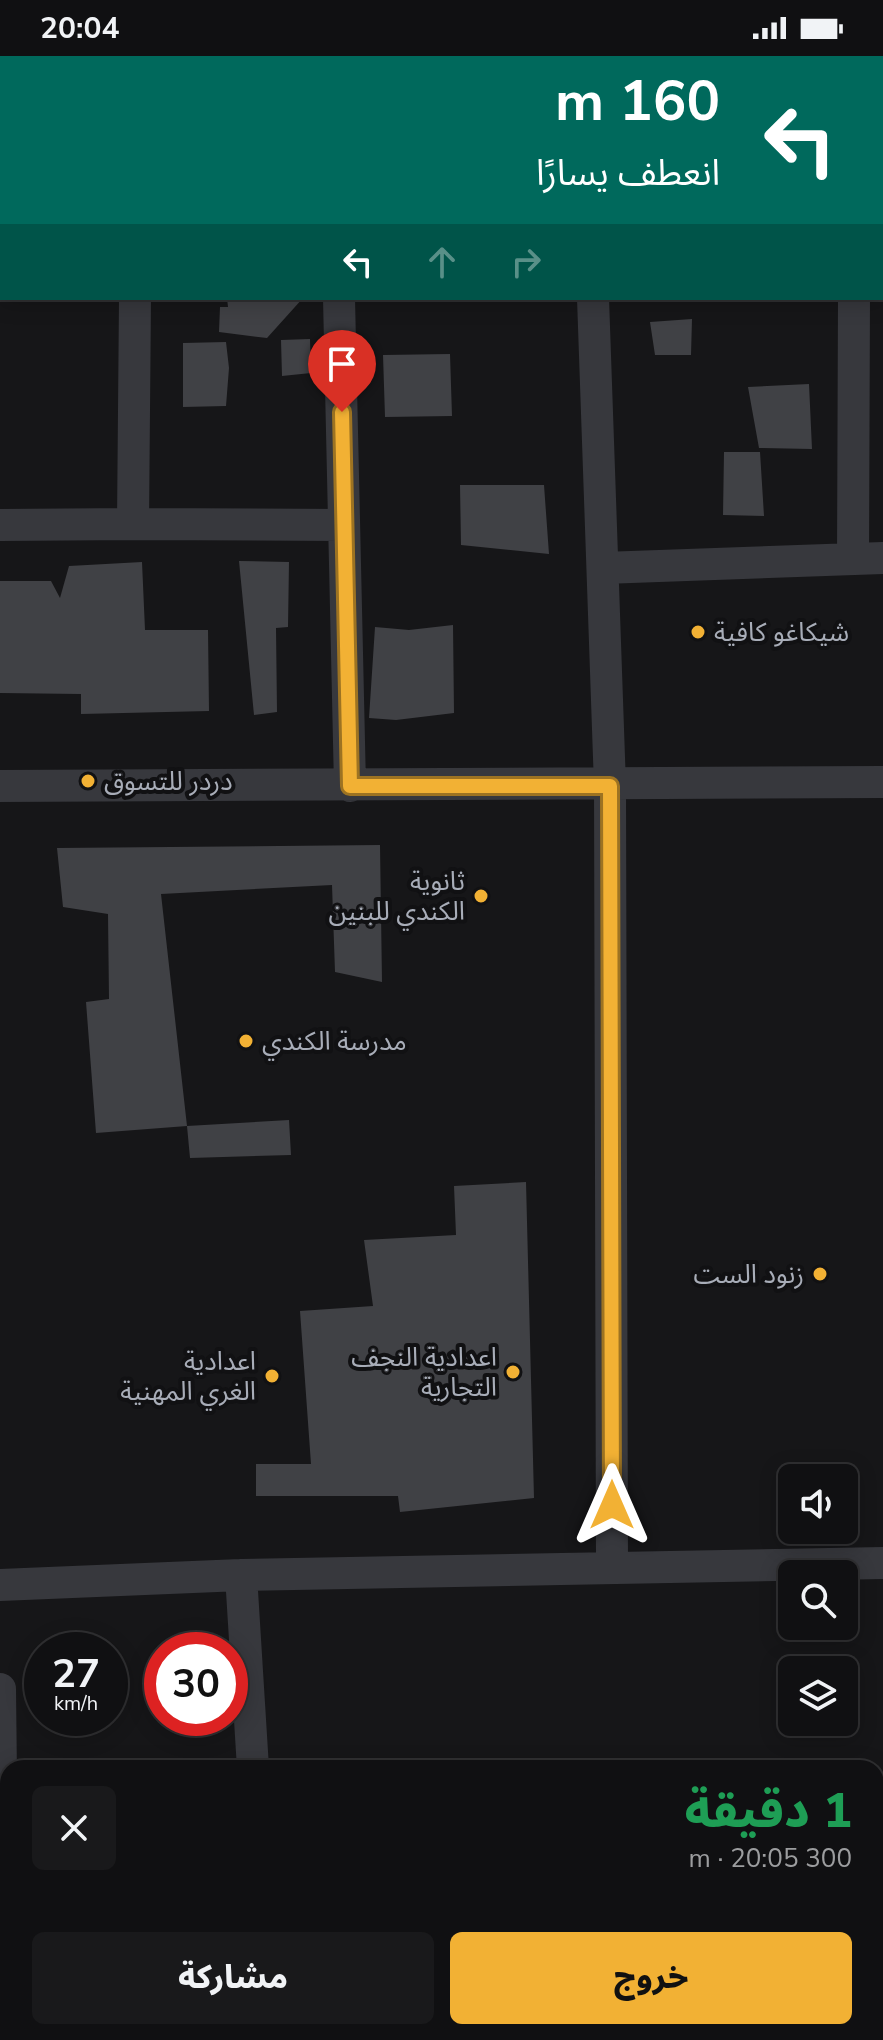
<!DOCTYPE html>
<html lang="ar">
<head>
<meta charset="utf-8">
<style>
  :root { --surface:#101012; --page:#19191b; --text:#f1f3f6; --muted:#9c9d9f; --line:#303032; --accent:#f2b134 }
  body { margin:0; font-family:"Nunito Sans","Noto Sans Arabic",sans-serif; background:var(--page); color:var(--text); direction:rtl; height:100vh; display:flex; flex-direction:column; font-size:30px; white-space:nowrap }
  * { box-sizing:border-box; margin:0 }
  p { font-size:26px; color:var(--muted) }
  .icon { flex:none; width:44px; height:44px; fill:none; stroke:currentColor; stroke-width:2; stroke-linecap:round; stroke-linejoin:round }
  .map { position:relative; flex:1; overflow:hidden; direction:ltr }
  .details { position:absolute; left:0px; top:1704px; width:884px; height:280px; display:flex; flex-direction:column; background:var(--surface); border-radius:24px 24px 0 0; box-shadow:0 4px 20px #0003,0 0 0 2px var(--line); direction:rtl }
  .details>* { flex:none }
  .hud { position:absolute; left:0px; top:0px; width:884px; height:244px; box-shadow:0 4px 20px #0003,0 0 0 2px var(--line); direction:rtl; background:#00695c; color:#fff; overflow:hidden }
  .fabs { position:absolute; left:778px; top:1408px; display:grid; gap:16px }
  .fabs a { display:grid; place-items:center; width:80px; height:80px; border-radius:12px; background:var(--surface); box-shadow:0 4px 20px #0003,0 0 0 2px var(--line); font-size:40px }
  .speed { position:absolute; left:24px; top:1576px; display:flex; gap:16px; font-size:40px; font-weight:700; text-align:center }
  .speed>* { display:grid; place-content:center; width:104px; height:104px; border-radius:50%; background:var(--surface); box-shadow:0 4px 20px #0003,0 0 0 2px var(--line); line-height:1 }
  .speed small { font-size:20px; font-weight:400 }
  .speed .limit { border:12px solid #d22; background:#fff; color:#111 }
  .pin { position:absolute; display:grid; place-items:center; width:68px; height:68px; color:#fff; margin:-82px -34px; border-radius:50% 50% 50% 0; rotate:-45deg; box-shadow:0 0 8px #0007 }
  .pin .icon { rotate:45deg }
  .me { position:absolute; width:88px; margin:-44px; rotate:0deg; stroke-linejoin:round; filter:drop-shadow(0 0 6px #0008) }
  .turn { display:flex; align-items:center; gap:28px; height:168px; padding:0 32px; font-size:36px }
  .turn .icon { width:104px; height:104px; stroke-width:2.5 }
  .turn b { display:block; font-size:56px; line-height:68px }
  .lanes { display:flex; align-items:center; height:76px; padding:0 32px; background:#0003; justify-content:center; gap:40px; direction:ltr }
  .lanes .off { opacity:.35 }
  .round { display:grid; place-items:center; flex:none; width:84px; height:84px; border-radius:12px; background:var(--page) }
  .summary { display:flex; align-items:center; justify-content:space-between; height:136px; padding:0 32px }
  h1 { font-size:48px; font-weight:800; line-height:60px; color:#1e9e55 }
  .action { display:flex; gap:16px; margin-top:auto; padding:16px 32px }
  .action a { flex:1; height:92px; border-radius:12px; background:var(--accent); color:#111; font-size:32px; font-weight:800; line-height:92px; text-align:center }
  .action a+a { background:var(--page); color:var(--text) }
  .status { display:flex; justify-content:space-between; align-items:center; height:56px; padding:0 40px; background:var(--surface); direction:ltr }
  .status svg { height:22px; fill:currentColor }
  .map>svg:first-child { display:block }
  .building { fill:#404145 }
  .lines { fill:none; stroke-linecap:round; stroke-linejoin:round }
  .minor { stroke:#37383d; stroke-width:32 }
  .route-casing { stroke:#9d7322; stroke-width:20 }
  .route { stroke:#f2b134; stroke-width:14 }
  .poi-dot { fill:#f2b134; stroke:#111113; stroke-width:3 }
  .labels { text-anchor:middle; stroke-width:8; stroke-linejoin:round; paint-order:stroke }
  .poi-label { font-size:26px; fill:#a8adb8; stroke:#111113; text-anchor:end }
</style>
</head>
<body>
<div class="status"><b>20:04</b><svg viewBox="0 0 49 12"><path d="M0 12V9h3v3zM5 12V6h3v6zM10 12V3h3v9zM15 12V0h3v12zM26 1h20v11H26zM47 4h2v5h-2z"/></svg></div>
<div class="map">
<svg width="883" height="1984" viewBox="0 0 883 1984">
  <rect width="100%" height="100%" fill="#161618"/>
  <!-- building -->
  <path class="building" d="M227 242H303L267 282 219 276 220 251H228Z
    M692 263 691 299H655L650 266Z
    M310 283 311 317 282 320 281 284Z
    M226 286 229 312 226 350 183 351V287Z
    M450 298 452 360 385 361 383 299Z
    M809 328 812 393 759 392 748 331Z
    M724 396H760L764 460 723 459Z
    M460 429H544L549 498 461 489Z
    M239 505 289 506 288 571 276 572 277 656 254 659Z
    M142 506 145 574H208L209 655 81 658V638L0 637V525H51L60 542 69 510Z
    M453 569 454 657 396 664 369 662 375 571 409 574Z
    M380 789 382 926 335 916 332 829 161 838 187 1070 96 1077 86 946 109 943 108 858 63 851 57 792Z
    M289 1064 291 1099 190 1102 187 1070Z
    M526 1126 534 1442 400 1456 398 1440H256V1408H311L300 1255 373 1250 364 1184 456 1179 454 1130Z"/>
  <g class="lines">
    <!-- minor -->
    <path class="minor" d="M334 0V2
      M585 0V2
      M137 2V0
      M855 2V0
      M339 242 350 730
      M593 242 610 730 612 1512
      M133 468 344 469
      M0 469 133 468 135 242
      M853 503 854 242
      M603 512 883 502
      M0 730 883 726
      M241 1519 253 1712
      M0 1529 241 1519 883 1507
      M0 1633 4 1984
      M876 1756H883
      M261 1976V1984
      M463 1976V1984"/>
  </g>
  <g class="lines">
    <defs>
      <path id="route" d="M342 356 350 730H610L612 1449"/>
    </defs>
    <!-- route casing -->
    <use href="#route" class="route-casing"/>
    <!-- route -->
    <use href="#route" class="route"/>
  </g>
  <!-- markers -->
  <g class="poi-dot">
    <circle cx="698" cy="576" r="8"/>
    <circle cx="88" cy="725" r="8"/>
    <circle cx="481" cy="840" r="8"/>
    <circle cx="246" cy="985" r="8"/>
    <circle cx="820" cy="1218" r="8"/>
    <circle cx="513" cy="1316" r="8"/>
    <circle cx="272" cy="1320" r="8"/>
  </g>
  <g class="labels">
    <!-- poi labels -->
    <g class="poi-label">
      <text x="714" y="585" text-anchor="start">شيكاغو كافية</text>
      <text x="104" y="734" text-anchor="start">دردر للتسوق</text>
      <text x="465" y="834">ثانوية<tspan x="465" dy="30">الكندي للبنين</tspan></text>
      <text x="262" y="994" text-anchor="start">مدرسة الكندي</text>
      <text x="804" y="1227">زنود الست</text>
      <text x="497" y="1310">اعدادية النجف<tspan x="497" dy="30">التجارية</tspan></text>
      <text x="256" y="1314">اعدادية<tspan x="256" dy="30">الغري المهنية</tspan></text>
    </g>
  </g>
</svg>
<div class="fabs">
<a><svg class="icon" aria-label="sound" viewBox="0 0 24 24"><path d="M4 9h4l5-4v14l-5-4H4zM17 9q2 3 0 6"/></svg></a>
<a><svg class="icon" aria-label="search" viewBox="0 0 24 24"><circle cx="10" cy="10" r="6"/><path d="M15 15l6 6"/></svg></a>
<a><svg class="icon" aria-label="layers" viewBox="0 0 24 24"><path d="M12 4l9 5-9 5-9-5zM3 14l9 5 9-5"/></svg></a>
</div>
<div class="speed"><div>27<small>km/h</small></div><div class="limit">30</div></div>
<div class="pin" style="left:342px;top:356px;background:#d93025"><svg class="icon" aria-label="arrive" viewBox="0 0 24 24"><path d="M6 21V4h12l-3 4 3 4H6"/></svg></div>
<svg class="me" style="left:612px;top:1449px" viewBox="-20 -20 40 40"><path d="M0-17L14 15 0 8-14 15z" fill="#f2b134" stroke="#fff" stroke-width="4"/></svg>
<div class="hud">
<div class="turn"><svg class="icon" aria-label="left" viewBox="0 0 24 24"><path d="M17 20v-9H6M10 6l-5 5 5 5"/></svg><div><b>160 m</b>انعطف يسارًا</div></div>
<div class="lanes"><svg class="icon" aria-label="left" viewBox="0 0 24 24"><path d="M17 20v-9H6M10 6l-5 5 5 5"/></svg><svg class="icon off" aria-label="ahead" viewBox="0 0 24 24"><path d="M12 20V5M6 11l6-6 6 6"/></svg><svg class="icon off" aria-label="right" viewBox="0 0 24 24"><path d="M7 20v-9h11M14 6l5 5-5 5"/></svg></div>
</div>
<section class="details">
<div class="summary"><div><h1>1 دقيقة</h1><p>300 m · 20:05</p></div><a class="round"><svg class="icon" aria-label="close" viewBox="0 0 24 24"><path d="M6 6l12 12M18 6L6 18"/></svg></a></div>
<div class="action"><a>خروج</a><a>مشاركة</a></div>
</section>
</div>
</body>
</html>
